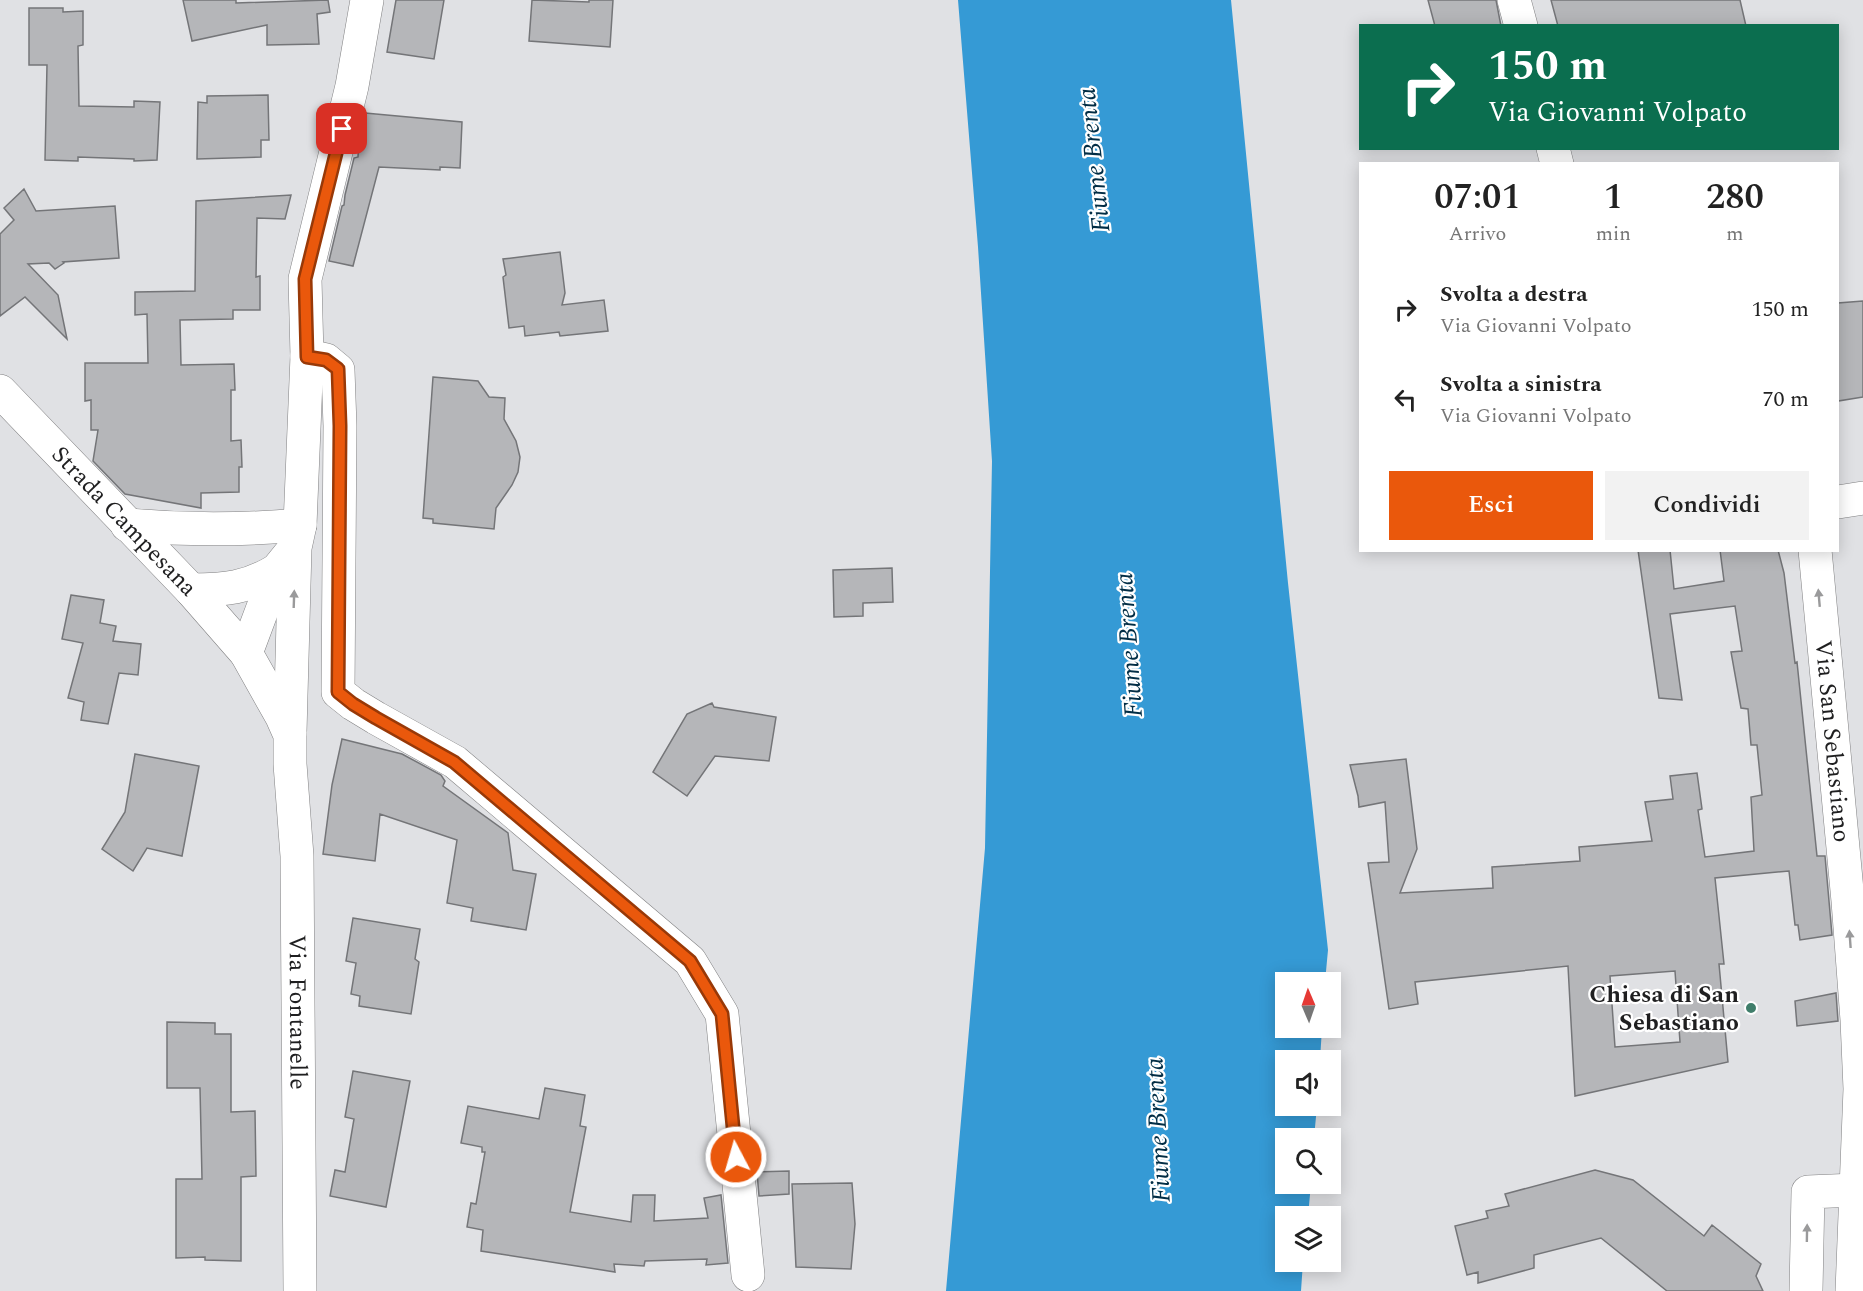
<!DOCTYPE html>
<html lang="it">
<head>
<meta charset="utf-8">
<style>
  :root { --surface:#fff; --page:#f2f2f2; --text:#222; --muted:#767676; --accent:#ea580c }
  body { margin:0; font-family:Spectral,serif; background:var(--page); color:var(--text); height:100vh; display:flex; flex-direction:column; font-size:22px; white-space:nowrap }
  * { box-sizing:border-box; margin:0 }
  p { font-size:20px; color:var(--muted) }
  .icon { flex:none; width:33px; height:33px; fill:none; stroke:currentColor; stroke-width:2; stroke-linecap:round; stroke-linejoin:round }
  .map { position:relative; flex:1; overflow:hidden }
  .sheet { position:absolute; left:1359px; top:162px; width:480px; height:390px; display:flex; flex-direction:column; background:var(--surface); border-radius:0px; box-shadow:0 3px 15px #0003 }
  .sheet>* { flex:none }
  .hud { position:absolute; left:1359px; top:24px; width:480px; height:126px; border-radius:0px; box-shadow:0 3px 15px #0003; background:#0b6e4f; color:#fff; overflow:hidden }
  .needle { width:39px; rotate:358deg }
  .buttons { position:absolute; left:1275px; top:972px; display:grid; gap:12px }
  .buttons a { display:grid; place-items:center; width:66px; height:66px; border-radius:0px; background:var(--surface); box-shadow:0 3px 15px #0003; font-size:30px }
  .pin { position:absolute; display:grid; place-items:center; width:51px; height:51px; color:#fff; margin:-26px; border-radius:12px; box-shadow:0 3px 9px #0006 }
  .me { position:absolute; width:66px; margin:-33px; rotate:354deg; stroke-linejoin:round; filter:drop-shadow(0 0 4px #0008) }
  .turn { display:flex; align-items:center; gap:21px; height:126px; padding:0 30px; font-size:27px }
  .turn .icon { width:78px; height:78px; stroke-width:2.5 }
  .turn b { display:block; font-size:42px; line-height:51px }
  .eta { display:flex; justify-content:space-evenly; align-items:center; height:102px; text-align:center }
  .eta b { font-size:36px; font-weight:600; line-height:42px }
  .action { display:flex; gap:12px; margin-top:auto; padding:12px 30px }
  .action a { flex:1; height:69px; border-radius:0px; background:var(--accent); color:#fff; font-size:24px; font-weight:600; line-height:69px; text-align:center }
  .action a+a { background:var(--page); color:var(--text) }
  ul { padding:0; list-style:none }
  li { display:flex; align-items:center; gap:18px; height:90px; padding:0 30px }
  li div { flex:1 }
  li b { display:block; font-size:22px }
  li em { font-style:normal }
  .map>svg:first-child { display:block }
  .water { fill:#359ad5 }
  .building { fill:#b5b6b9; stroke:#747578; stroke-width:1.5; fill-rule:evenodd }
  .lines { fill:none; stroke-linecap:round; stroke-linejoin:round }
  .minor-casing { stroke:#808082; stroke-width:34 }
  .minor { stroke:#fff; stroke-width:33 }
  .oneway { fill:#9a9a9b }
  .route-casing { stroke:#983908; stroke-width:15 }
  .route { stroke:#ea580c; stroke-width:10 }
  .poi-dot { fill:#407e6b; stroke:#fff; stroke-width:2 }
  .labels { text-anchor:middle; stroke-width:4.5; stroke-linejoin:round; paint-order:stroke }
  .street-label { font-size:24px; fill:#1f1f20; stroke:#fff }
  .poi-label { font-size:24px; font-weight:bold; fill:#1f1f20; stroke:#fff; text-anchor:end }
  .water-label { font-size:26px; font-style:italic; fill:#012d45; stroke:#fff }
</style>
</head>
<body>
<div class="map">
<svg width="1863" height="1291" viewBox="0 0 1863 1291">
  <rect width="100%" height="100%" fill="#e0e1e4"/>
  <!-- water -->
  <path class="water" d="M958 0H1231L1288 583 1328 950 1325 982H1286V1028H1322L1320 1060H1286V1106H1317L1314 1138H1286V1184H1311L1308 1216H1286V1262H1303L1301 1291H946L985 848 992 461 978 247Z"/>
  <!-- building -->
  <path class="building" d="M183 0H236V3L328 0 330 12 317 14 319 44 267 45V25L192 41Z
    M396 0H444L434 59 387 52Z
    M532 0 589 2V0H613L610 47 529 41Z
    M1428 0H1496L1501 26H1435Z
    M1551 0H1740L1746 26H1558Z
    M29 8H63V12L83 11V45L78 46 79 106 134 107V101L160 102 157 160 134 161V159L78 157V161L45 160 47 65H29Z
    M268 95 269 140H261V157L197 159 198 102 207 103V96Z
    M365 113 462 122 460 168 440 167V170L379 167 353 266 329 261 342 206 344 205 345 195 354 158 358 157 359 137Z
    M24 189 36 211 115 206 119 258 63 262 64 263 55 269 49 263 28 264 58 295 67 339 25 297 0 316V234L14 220 4 208Z
    M291 195 285 219 257 218 256 277 260 276V310H233V319L180 320 181 365 234 364 235 390H231V441L241 440 242 467H239V492L201 493V508L125 494 93 461 98 430H91V400L85 401V363H148L147 314 135 315V292L195 291 196 201Z
    M560 252 565 293 562 305 604 300 608 331 560 336 559 332 525 336 524 326 509 328 503 277 506 275 503 259Z
    M1863 301V397L1838 401V303Z
    M433 377 478 381 489 397 505 398 504 419 516 441 520 457 518 472 512 485 496 508 494 529 433 523V519L423 518Z
    M1638 550H1670L1674 589 1724 581 1720 550H1778L1784 573 1795 663 1797 662 1817 856H1825L1832 935 1800 940 1798 925H1795L1789 871 1715 878 1724 964H1719L1728 1062 1575 1096 1568 966 1415 982 1418 1004 1389 1009 1368 863 1389 862 1385 802 1359 807 1358 796 1350 765 1406 759 1417 849 1400 893 1493 888 1492 867 1580 861 1579 847 1652 841 1645 802 1673 799 1670 776 1697 773 1702 809 1698 810 1705 857 1754 851 1751 797 1762 795 1757 745H1751L1748 709 1741 708 1731 652 1742 651 1735 606 1670 614 1682 700 1659 698ZM1675 971 1680 1042 1615 1047 1610 976Z
    M892 568 893 602 863 603V616L834 617 833 570Z
    M71 595 104 600 100 623 116 626 113 641 141 644 138 675 119 673 108 724 81 720 84 702 68 698 83 643 62 639Z
    M712 703 714 707 776 717 769 761 715 756 687 796 653 772 687 714Z
    M342 739 402 754 441 775 445 781 443 786 508 833 513 870 536 874 526 930 471 921 473 908 447 903 457 840 380 814 375 861 323 854 332 785Z
    M135 754 199 766 182 856 147 848 133 871 102 849 125 812Z
    M353 918 420 929 415 959 419 962 411 1014 359 1006 360 996 351 994 356 963 346 961Z
    M1836 993 1838 1021 1797 1026 1795 1001Z
    M167 1022 215 1023V1034H231V1112L255 1111 256 1176 241 1177V1261L205 1260V1257L176 1258V1179H202L200 1088H167Z
    M353 1071 410 1081 386 1207 330 1196 335 1170 345 1172 354 1119 345 1117Z
    M545 1088 585 1095 580 1126 586 1127 570 1212 631 1222 633 1195H655L654 1221 708 1218 704 1198 721 1195 728 1263 706 1265 707 1259 645 1261 644 1266 614 1264 615 1272 481 1251 483 1230 467 1227 471 1203 476 1204 485 1152H482V1147L461 1143 468 1106 539 1119Z
    M1595 1170 1633 1180 1704 1236 1712 1225 1761 1264 1756 1276 1763 1291H1667L1601 1238 1534 1255V1268L1478 1283V1272L1467 1275 1455 1226 1488 1218 1486 1211 1509 1206 1505 1194Z
    M789 1171V1194L759 1196 757 1172Z
    M852 1183 855 1224 851 1269 796 1267 792 1184Z"/>
  <g class="lines">
    <defs>
      <g id="minor">
        <path d="M1514 0 1521 26"/>
        <path d="M1553 148 1557 164"/>
        <path d="M307 356 326 360 338 370 340 426 338 692 353 704 376 718 455 762 690 961 722 1014 748 1275"/>
        <path id="s1" d="M0 391 191 590 246 653 282 717 290 735V764L297 856 300 1291"/>
        <path d="M1838 502 1863 498"/>
        <path d="M127 525C184 530 243 530 300 525"/>
        <path id="s2" d="M1815 550 1848 901 1857 1020 1860 1089 1852 1291"/>
        <path d="M191 590C226 590 247 588 277 570"/>
        <path d="M246 653 277 570 294 549"/>
        <path d="M290 732 295 548 300 525 307 356 305 279 352 86 367 0"/>
        <path d="M1806 1291 1808 1192 1856 1190"/>
      </g>
    </defs>
    <!-- minor casing -->
    <use href="#minor" class="minor-casing"/>
    <!-- minor -->
    <use href="#minor" class="minor"/>
  </g>
  <!-- one-way arrows -->
  <defs><path id="oneway-solid" d="M-6-.8H1V-3.2L6.5 0L1 3.2V.8H-6Z" transform="scale(1.5)"/></defs>
  <g class="oneway">
    <use href="#oneway-solid" transform="translate(1819 598) rotate(-95)"/>
    <use href="#oneway-solid" transform="translate(294 599) rotate(-88)"/>
    <use href="#oneway-solid" transform="translate(1850 939) rotate(-94)"/>
    <use href="#oneway-solid" transform="translate(1807 1233) rotate(-89)"/>
  </g>
  <g class="lines">
    <defs>
      <path id="route" d="M342 129 305 279 307 357 326 360 338 369 340 426 338 692 353 704 376 718 454 762 690 961 722 1014 736 1157"/>
    </defs>
    <!-- route casing -->
    <use href="#route" class="route-casing"/>
    <!-- route -->
    <use href="#route" class="route"/>
  </g>
  <!-- markers -->
  <circle class="poi-dot" cx="1751" cy="1008" r="6"/>
  <g class="labels">
    <!-- street labels -->
    <g class="street-label">
      <text dy="8" stroke="none"><textPath href="#s1" startOffset="180">Strada Campesana</textPath></text>
      <text dy="8" stroke="none"><textPath href="#s2" startOffset="192">Via San Sebastiano</textPath></text>
      <text dy="8" stroke="none"><textPath href="#s1" startOffset="730">Via Fontanelle</textPath></text>
    </g>
    <!-- poi labels -->
    <g class="poi-label">
      <text x="1739" y="1002">Chiesa di San<tspan x="1739" dy="28">Sebastiano</tspan></text>
    </g>
    <!-- water labels -->
    <g class="water-label">
      <text transform="translate(1093 160) rotate(-96)" y="9">Fiume Brenta</text>
      <text transform="translate(1128 645) rotate(-94)" y="9">Fiume Brenta</text>
      <text transform="translate(1157 1130) rotate(-93)" y="9">Fiume Brenta</text>
    </g>
  </g>
</svg>
<div class="buttons">
<a><svg class="needle" viewBox="-14 -14 28 28"><path d="M0-13l5 13h-10z" fill="#e53935"/><path d="M0 13l5-13h-10z" fill="#767676"/></svg></a>
<a><svg class="icon" aria-label="sound" viewBox="0 0 24 24"><path d="M4 9h4l5-4v14l-5-4H4zM17 9q2 3 0 6"/></svg></a>
<a><svg class="icon" aria-label="search" viewBox="0 0 24 24"><circle cx="10" cy="10" r="6"/><path d="M15 15l6 6"/></svg></a>
<a><svg class="icon" aria-label="layers" viewBox="0 0 24 24"><path d="M12 4l9 5-9 5-9-5zM3 14l9 5 9-5"/></svg></a>
</div>
<div class="pin" style="left:342px;top:129px;background:#d93025"><svg class="icon" aria-label="arrive" viewBox="0 0 24 24"><path d="M6 21V4h12l-3 4 3 4H6"/></svg></div>
<svg class="me" style="left:736px;top:1157px" viewBox="-20 -20 40 40"><circle r="17" fill="#ea580c" stroke="#fff" stroke-width="3"/><path d="M0-11L8 9 0 5-8 9z" fill="#fff"/></svg>
<div class="hud">
<div class="turn"><svg class="icon" aria-label="right" viewBox="0 0 24 24"><path d="M7 20v-9h11M14 6l5 5-5 5"/></svg><div><b>150 m</b>Via Giovanni Volpato</div></div>
</div>
<section class="sheet">
<div class="eta">
<div><b>07:01</b><p>Arrivo</p></div>
<div><b>1</b><p>min</p></div>
<div><b>280</b><p>m</p></div>
</div>
<ul>
<li><svg class="icon" aria-label="right" viewBox="0 0 24 24"><path d="M7 20v-9h11M14 6l5 5-5 5"/></svg><div><b>Svolta a destra</b><p>Via Giovanni Volpato</p></div><em>150 m</em></li>
<li><svg class="icon" aria-label="left" viewBox="0 0 24 24"><path d="M17 20v-9H6M10 6l-5 5 5 5"/></svg><div><b>Svolta a sinistra</b><p>Via Giovanni Volpato</p></div><em>70 m</em></li>
</ul>
<div class="action"><a>Esci</a><a>Condividi</a></div>
</section>
</div>
</body>
</html>
